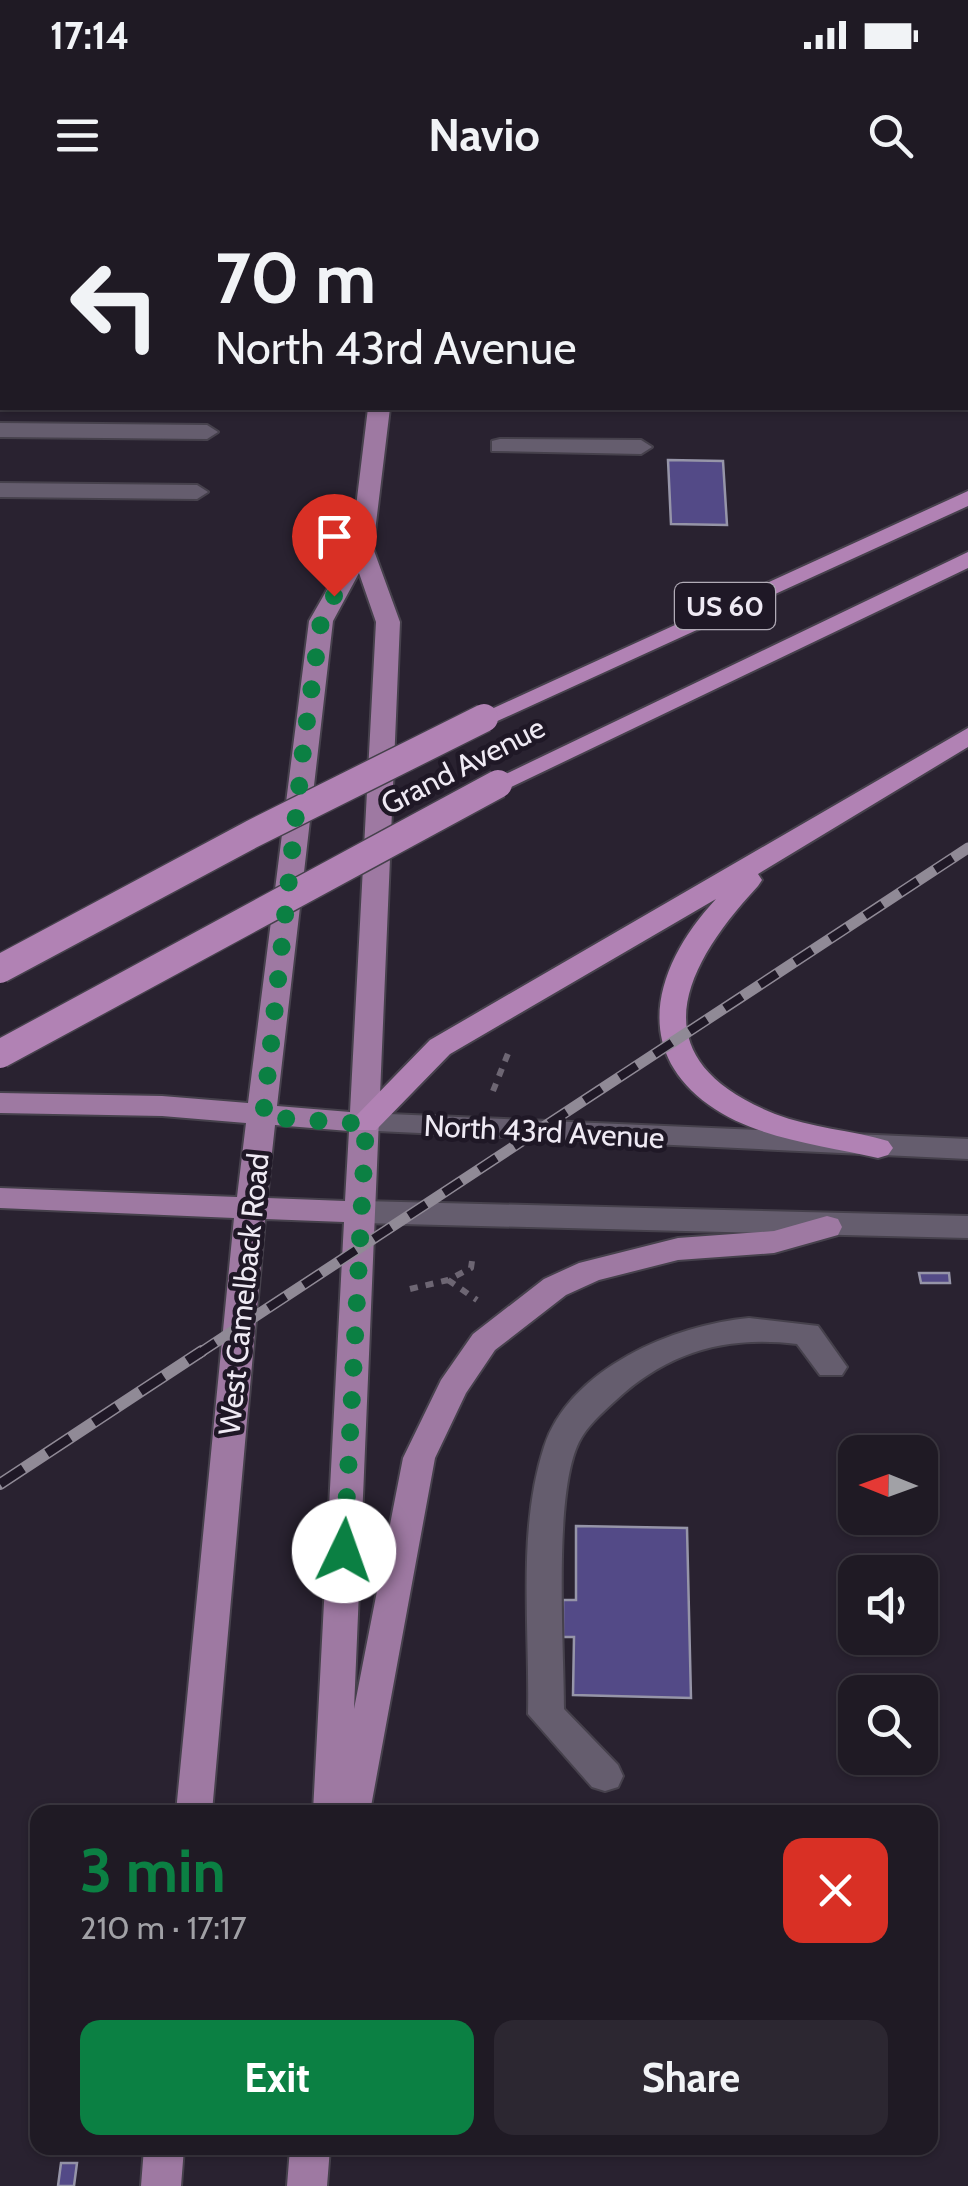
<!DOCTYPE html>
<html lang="en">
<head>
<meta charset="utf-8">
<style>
  :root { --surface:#1f1a24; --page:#2c2731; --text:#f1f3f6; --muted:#a1a1a6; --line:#3c3841; --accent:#0b8043 }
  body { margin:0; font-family:Cabin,sans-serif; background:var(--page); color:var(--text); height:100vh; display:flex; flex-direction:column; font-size:38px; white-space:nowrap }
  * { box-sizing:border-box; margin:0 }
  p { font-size:32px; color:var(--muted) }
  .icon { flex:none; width:55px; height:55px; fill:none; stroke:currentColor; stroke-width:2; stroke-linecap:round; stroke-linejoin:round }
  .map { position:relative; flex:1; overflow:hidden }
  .drawer { position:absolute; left:30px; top:1605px; width:908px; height:350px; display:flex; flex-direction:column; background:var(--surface); border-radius:20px; box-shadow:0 2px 8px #0004,0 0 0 2px var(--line) }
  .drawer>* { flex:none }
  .hud { position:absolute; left:0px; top:0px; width:970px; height:210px; box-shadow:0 2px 8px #0004,0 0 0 2px var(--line); background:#1f1a24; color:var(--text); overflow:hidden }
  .needle { width:65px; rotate:271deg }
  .controls { position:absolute; left:838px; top:1235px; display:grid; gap:20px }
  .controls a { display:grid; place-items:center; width:100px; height:100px; border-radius:20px; background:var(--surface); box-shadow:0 2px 8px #0004,0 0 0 2px var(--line); font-size:50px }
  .pin { position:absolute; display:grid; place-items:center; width:85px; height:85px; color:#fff; margin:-102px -42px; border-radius:50% 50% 50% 0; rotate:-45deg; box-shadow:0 0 10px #0007 }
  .pin .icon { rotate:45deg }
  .me { position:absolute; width:110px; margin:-55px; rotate:3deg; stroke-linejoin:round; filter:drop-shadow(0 0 8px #0008) }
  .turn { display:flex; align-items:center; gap:35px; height:210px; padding:0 50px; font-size:45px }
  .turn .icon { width:130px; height:130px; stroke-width:2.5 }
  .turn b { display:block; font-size:70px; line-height:85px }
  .round { display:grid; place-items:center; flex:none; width:105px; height:105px; border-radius:20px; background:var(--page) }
  .overview { display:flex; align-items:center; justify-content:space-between; height:170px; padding:0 50px }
  h1 { font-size:60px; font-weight:700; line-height:75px; color:var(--accent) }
  .action { display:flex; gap:20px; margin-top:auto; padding:20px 50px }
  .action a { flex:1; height:115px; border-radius:20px; background:var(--accent); color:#fff; font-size:40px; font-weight:700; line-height:115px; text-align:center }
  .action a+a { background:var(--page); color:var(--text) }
  .status { display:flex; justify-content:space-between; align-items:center; height:70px; padding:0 50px; background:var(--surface); direction:ltr }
  .status svg { height:28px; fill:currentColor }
  header { display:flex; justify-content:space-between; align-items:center; height:130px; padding:0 50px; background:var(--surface); font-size:45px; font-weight:700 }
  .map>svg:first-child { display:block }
  .building { fill:#534a87; stroke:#9695a8; stroke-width:2.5 }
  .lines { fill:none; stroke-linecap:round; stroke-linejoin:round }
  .service-casing { stroke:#46414c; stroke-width:4 }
  .secondary-casing { stroke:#46414c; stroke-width:4 }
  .primary-casing { stroke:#46414c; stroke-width:4 }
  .trunk-casing { stroke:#46414c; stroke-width:4 }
  .path { stroke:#6d6673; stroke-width:6; stroke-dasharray:8 8; stroke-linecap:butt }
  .service { fill:#655d6e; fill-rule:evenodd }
  .secondary { fill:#655d6e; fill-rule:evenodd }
  .primary { fill:#9e79a2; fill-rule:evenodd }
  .trunk { fill:#b182b4; fill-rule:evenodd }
  .rail-far1-casing { stroke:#908a96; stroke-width:11 }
  .rail-casing { stroke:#908a96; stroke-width:12 }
  .rail-far1 { stroke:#1f1826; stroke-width:8; stroke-dasharray:21; stroke-linecap:butt }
  .rail { stroke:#1f1826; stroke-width:9; stroke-dasharray:28; stroke-linecap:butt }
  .trunk-bridge-casing { stroke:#46414c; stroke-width:31; stroke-linecap:butt }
  .trunk-bridge { stroke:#b182b4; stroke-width:28 }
  .route { stroke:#0b8043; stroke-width:18; stroke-dasharray:0 32.4 }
  .labels { text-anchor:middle; stroke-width:9; stroke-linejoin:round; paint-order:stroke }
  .shield { fill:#1f1826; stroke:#b1abb6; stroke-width:2.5 }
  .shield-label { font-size:28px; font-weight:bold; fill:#efeaf4 }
  .street-label { font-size:30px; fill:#efeaf4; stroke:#1f1826 }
</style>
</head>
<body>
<div class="status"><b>17:14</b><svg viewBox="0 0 49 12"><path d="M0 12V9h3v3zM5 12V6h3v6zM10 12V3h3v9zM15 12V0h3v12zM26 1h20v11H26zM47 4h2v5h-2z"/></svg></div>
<header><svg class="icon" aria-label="menu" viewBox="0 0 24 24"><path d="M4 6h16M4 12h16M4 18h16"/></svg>Navio<svg class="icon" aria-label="search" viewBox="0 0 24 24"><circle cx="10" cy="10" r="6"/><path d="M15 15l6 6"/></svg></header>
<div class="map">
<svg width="968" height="1986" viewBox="0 0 968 1986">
  <rect width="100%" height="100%" fill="#292230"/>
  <!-- building -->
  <path class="building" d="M668 260 723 261 727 325 671 324Z
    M919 1073H949L950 1083H921Z
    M576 1326 687 1328 691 1498 573 1495 574 1437H563V1400H576Z
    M61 1963H77L74 1986H58Z"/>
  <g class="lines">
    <defs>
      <path id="service" d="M0 223 207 225 218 232 207 239 0 237Z
        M500 239 641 240 652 247 641 254 492 251V241Z
        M0 283 197 285 208 292 197 299 0 297Z
        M749 1118 818 1126 847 1167 842 1175H820L797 1144C726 1135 667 1152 615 1201 602 1213 587 1226 579 1242 553 1294 564 1446 564 1509L618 1565 623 1576 618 1587 605 1591 592 1587 528 1514C530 1428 517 1330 544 1247 570 1168 674 1125 749 1118Z"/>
      <path id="secondary" d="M366 913 968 939V959L356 930 351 923Z
        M362 1001 968 1016V1038L362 1023 351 1019 347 1012 351 1005Z"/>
      <path id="primary" d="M395 0H415V2H396Z
        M368 208H390L373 348 400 422 354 1509 403 1258 441 1180 473 1134 544 1079 579 1063 678 1038 774 1031 827 1016 838 1019 842 1027 838 1035 774 1053 678 1060 599 1080 566 1095 495 1150 466 1193 435 1258 370 1612H313L344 1022 265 1019 212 1612H176L234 1018 0 1008V988L237 997 246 923 162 916 0 913V893L162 896 248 903 309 421 351 348ZM359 373 376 422 350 912 277 906 333 421ZM275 925 349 931 345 1001 267 998Z
        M144 1948H184L181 1986H141Z
        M290 1948H330L327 1986H287Z"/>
      <path id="trunk" d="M968 291V306L493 523 484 525 472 518Z
        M968 352V368L507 589H489L485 584Z
        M968 528V547L758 674 762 680 758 686C679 771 640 860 775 914 811 928 851 930 888 941L893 948 888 955 878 958C823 945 756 939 709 905 628 847 658 761 716 699L450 854 376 930H356L351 923 356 916 430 840Z"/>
    </defs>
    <!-- service casing -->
    <use href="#service" class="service-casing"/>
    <!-- secondary casing -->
    <use href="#secondary" class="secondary-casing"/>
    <!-- primary casing -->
    <use href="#primary" class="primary-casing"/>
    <!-- trunk casing -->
    <use href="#trunk" class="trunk-casing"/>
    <!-- path -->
    <path class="path" d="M493 891 509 851
      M448 1080 477 1100
      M410 1089 448 1080 471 1068 473 1054"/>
    <!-- service -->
    <use href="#service" class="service"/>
    <!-- secondary -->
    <use href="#secondary" class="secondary"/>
    <!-- primary -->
    <use href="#primary" class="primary"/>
    <!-- trunk -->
    <use href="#trunk" class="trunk"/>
    <defs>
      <path id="rail-far1" d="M198 1154 968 648"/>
      <path id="rail" d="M0 1284 202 1151"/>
    </defs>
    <!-- rail-far1 casing -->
    <use href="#rail-far1" class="rail-far1-casing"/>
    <!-- rail casing -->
    <use href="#rail" class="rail-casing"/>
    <!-- rail-far1 -->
    <use href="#rail-far1" class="rail-far1"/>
    <!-- rail -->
    <use href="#rail" class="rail"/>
    <defs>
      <path id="trunk-bridge" d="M0 769 252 634 484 518
        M0 854 498 584"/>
    </defs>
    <!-- trunk-bridge casing -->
    <use href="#trunk-bridge" class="trunk-bridge-casing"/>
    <!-- trunk-bridge -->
    <use href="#trunk-bridge" class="trunk-bridge"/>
  </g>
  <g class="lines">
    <!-- route -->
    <path class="route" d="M334 396 321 421 304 542 263 917 366 924 344 1351"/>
  </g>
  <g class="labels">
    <!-- shield labels -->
    <rect class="shield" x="675" y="383" width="100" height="46" rx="8"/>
    <g class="shield-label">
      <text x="725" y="416">US 60</text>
    </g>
    <!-- street labels -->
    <g class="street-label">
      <text transform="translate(463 566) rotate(-27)" y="10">Grand Avenue</text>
      <text transform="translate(544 932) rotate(3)" y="10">North 43rd Avenue</text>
      <text transform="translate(244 1094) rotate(-84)" y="10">West Camelback Road</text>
    </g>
  </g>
</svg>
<div class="controls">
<a><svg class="needle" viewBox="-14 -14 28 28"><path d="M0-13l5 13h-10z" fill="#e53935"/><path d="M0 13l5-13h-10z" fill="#a1a1a6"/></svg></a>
<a><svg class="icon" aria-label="sound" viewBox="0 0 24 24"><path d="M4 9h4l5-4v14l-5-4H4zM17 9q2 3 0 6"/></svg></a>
<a><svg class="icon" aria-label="search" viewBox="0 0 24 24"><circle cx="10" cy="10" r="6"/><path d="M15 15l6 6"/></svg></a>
</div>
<div class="pin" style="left:334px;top:396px;background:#d93025"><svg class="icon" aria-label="arrive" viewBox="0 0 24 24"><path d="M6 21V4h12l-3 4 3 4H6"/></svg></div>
<svg class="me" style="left:344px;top:1351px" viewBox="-20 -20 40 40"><circle r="19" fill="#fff"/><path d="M0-13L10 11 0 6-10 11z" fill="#0b8043"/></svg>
<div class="hud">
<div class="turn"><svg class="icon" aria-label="left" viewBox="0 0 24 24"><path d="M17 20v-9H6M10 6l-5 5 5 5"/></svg><div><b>70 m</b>North 43rd Avenue</div></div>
</div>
<section class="drawer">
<div class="overview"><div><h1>3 min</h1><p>210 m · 17:17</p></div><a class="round" style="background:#d93025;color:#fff"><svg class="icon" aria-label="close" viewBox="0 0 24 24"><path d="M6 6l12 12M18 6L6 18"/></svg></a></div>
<div class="action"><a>Exit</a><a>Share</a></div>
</section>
</div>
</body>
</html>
